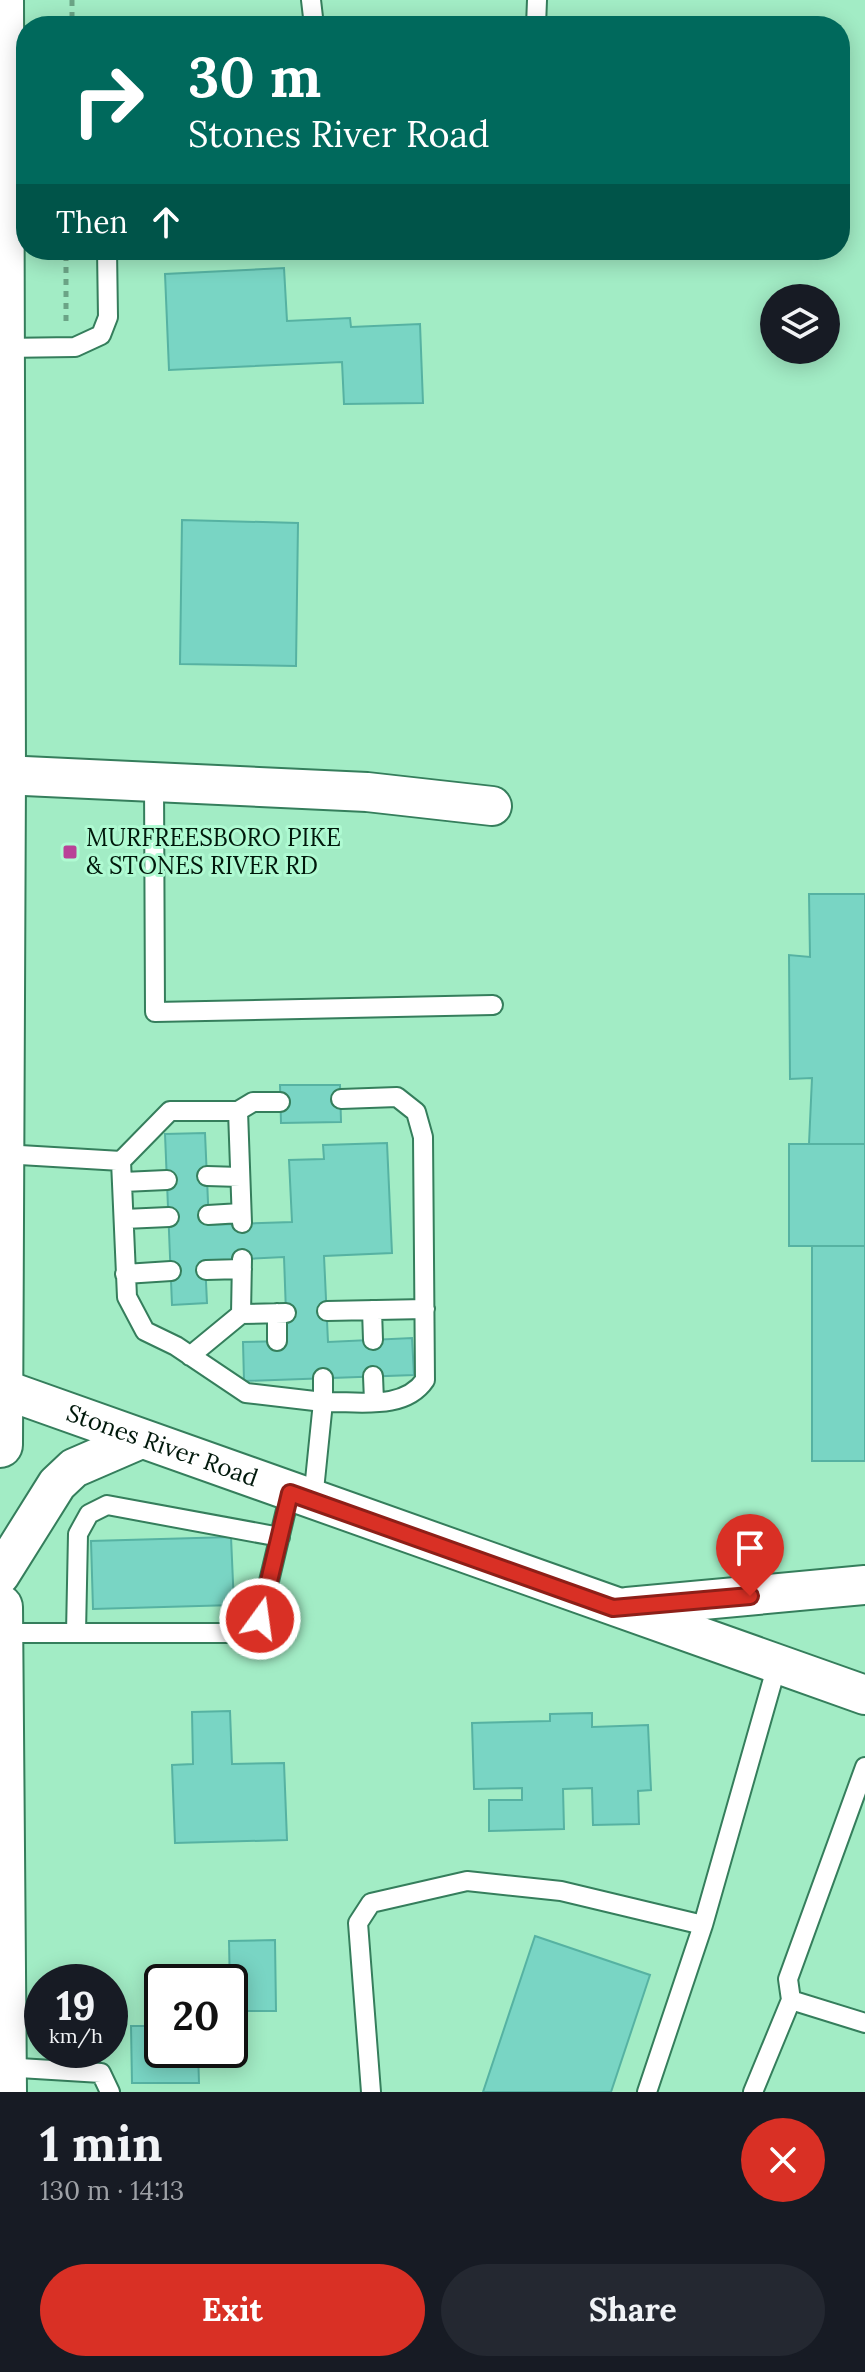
<!DOCTYPE html>
<html lang="en">
<head>
<meta charset="utf-8">
<style>
  :root { --surface:#171b24; --page:#242831; --text:#f1f3f6; --muted:#9ea1a6; --accent:#d93025 }
  body { margin:0; font-family:Lora,serif; background:var(--page); color:var(--text); height:100vh; display:flex; flex-direction:column; font-size:30px; white-space:nowrap }
  * { box-sizing:border-box; margin:0 }
  p { font-size:26px; color:var(--muted) }
  .icon { flex:none; width:44px; height:44px; fill:none; stroke:currentColor; stroke-width:2; stroke-linecap:round; stroke-linejoin:round }
  .map { position:relative; height:2092px; overflow:hidden }
  .side { display:flex; flex-direction:column; background:var(--surface); flex:1 }
  .side>* { flex:none }
  .hud { position:absolute; left:16px; top:16px; width:834px; height:244px; border-radius:32px; box-shadow:0 4px 20px #0003; background:#00695c; color:#fff; overflow:hidden }
  .buttons { position:absolute; left:760px; top:284px; display:grid; gap:16px }
  .buttons a { display:grid; place-items:center; width:80px; height:80px; border-radius:50%; background:var(--surface); box-shadow:0 4px 20px #0003; font-size:40px }
  .speed { position:absolute; left:24px; top:1964px; display:flex; gap:16px; font-size:40px; font-weight:700; text-align:center }
  .speed>* { display:grid; place-content:center; width:104px; height:104px; border-radius:50%; background:var(--surface); box-shadow:0 4px 20px #0003; line-height:1 }
  .speed small { font-size:20px; font-weight:400 }
  .speed .limit { border:4px solid #111; border-radius:12px; background:#fff; color:#111 }
  .pin { position:absolute; display:grid; place-items:center; width:68px; height:68px; color:#fff; margin:-82px -34px; border-radius:50% 50% 50% 0; rotate:-45deg; box-shadow:0 0 8px #0007 }
  .pin .icon { rotate:45deg }
  .me { position:absolute; width:88px; margin:-44px; rotate:14deg; stroke-linejoin:round; filter:drop-shadow(0 0 6px #0008) }
  .turn { display:flex; align-items:center; gap:28px; height:168px; padding:0 40px; font-size:36px }
  .turn .icon { width:104px; height:104px; stroke-width:2.5 }
  .turn b { display:block; font-size:56px; line-height:68px }
  .then { display:flex; align-items:center; height:76px; padding:0 40px; background:#0003; gap:16px; font-size:30px }
  .round { display:grid; place-items:center; flex:none; width:84px; height:84px; border-radius:42px; background:var(--page) }
  .overview { display:flex; align-items:center; justify-content:space-between; height:136px; padding:0 40px }
  h1 { font-size:48px; font-weight:700; line-height:60px }
  .cta { display:flex; gap:16px; margin-top:auto; padding:16px 40px }
  .cta a { flex:1; height:92px; border-radius:48px; background:var(--accent); color:#fff; font-size:32px; font-weight:700; line-height:92px; text-align:center }
  .cta a+a { background:var(--page); color:var(--text) }
  .map>svg:first-child { display:block }
  .building { fill:#79d5c4; stroke:#56b2a2; stroke-width:2 }
  .lines { fill:none; stroke-linecap:round; stroke-linejoin:round }
  .lane-casing { stroke:#357e5c; stroke-width:22 }
  .street-casing { stroke:#357e5c; stroke-width:42 }
  .primary-casing { stroke:#357e5c; stroke-width:48 }
  .path { stroke:#6ba486; stroke-width:5; stroke-dasharray:6 6; stroke-linecap:butt }
  .lane { stroke:#fff; stroke-width:18 }
  .street { stroke:#fff; stroke-width:38 }
  .primary { stroke:#fff; stroke-width:44 }
  .route-casing { stroke:#8d1f18; stroke-width:20 }
  .route { stroke:#d93025; stroke-width:14 }
  .poi-dot { fill:#b94197; stroke:#affad2; stroke-width:3 }
  .labels { text-anchor:middle; stroke-width:6; stroke-linejoin:round; paint-order:stroke }
  .poi-label { font-size:24px; fill:#00180b; stroke:#affad2; text-anchor:start }
  .street-label { font-size:24px; fill:#00180b; stroke:#affad2 }
</style>
</head>
<body>
<div class="map">
<svg width="865" height="2092" viewBox="0 0 865 2092">
  <rect width="100%" height="100%" fill="#a2ecc5"/>
  <!-- building -->
  <path class="building" d="M284 268 287 321 350 318 351 327 420 324 423 403 344 404 342 362 169 370 165 274Z
    M182 520 298 523 296 666 180 664Z
    M809 894H865V1144H809L812 1078 790 1079 789 955 810 957Z
    M280 1085H340L341 1122 281 1123Z
    M205 1133 209 1225 292 1222 289 1160 324 1159 323 1145 387 1143 392 1253 324 1256 328 1342 412 1338 414 1375 244 1381 243 1342 287 1341 284 1257 205 1261 207 1303 172 1305 165 1134Z
    M789 1144H865V1246H789Z
    M812 1246H865V1461H812Z
    M231 1537 234 1605 93 1609 91 1541Z
    M230 1711 232 1764 284 1763 287 1840 175 1843 172 1765 193 1764 192 1712Z
    M592 1713V1727L648 1725 651 1790 638 1791 639 1824 593 1825 592 1788 563 1789 564 1829 489 1831V1800H522V1788L474 1789 472 1723 550 1721V1714Z
    M535 1936 650 1975 611 2092H483Z
    M275 1940 276 2011H242V1991H230L229 1941Z
    M131 2026H162V2050H198L199 2083H132Z"/>
  <g class="lines">
    <defs>
      <path id="lane" d="M311 0 314 26
        M536 26 537 0
        M2 348 75 347 101 335 108 317 107 250
        M154 781 155 1012 493 1005
        M238 1111 253 1102H280
        M3 1154 121 1161 127 1297 145 1331 176 1346 246 1393 323 1402 313 1500
        M121 1161 170 1111H238L242 1223
        M207 1176 240 1177
        M123 1182 167 1180
        M208 1215 241 1213
        M124 1219 169 1217
        M206 1270 242 1269
        M125 1274 171 1271
        M372 1310 373 1340
        M327 1311 425 1309
        M241 1314 242 1259
        M277 1341V1313
        M190 1356 241 1314 286 1313
        M373 1376 374 1401
        M323 1378V1402C358 1401 404 1411 425 1380L423 1137 416 1112 397 1097 341 1099
        M1 1633H236L260 1619 290 1493
        M76 1633 78 1534 89 1514 107 1505 280 1537
        M703 1925 777 1665
        M791 2000 865 2023
        M3 2067 101 2073 110 2092
        M371 2092 358 1923 371 1903 467 1881 561 1891 703 1925 647 2092
        M753 2092 791 2000 788 1979 865 1767"/>
      <g id="street">
        <path d="M3 775 367 792 492 806"/>
        <path id="s1" d="M0 1388 865 1695"/>
        <path d="M0 1575 57 1484 74 1468 141 1439"/>
        <path d="M627 1607 865 1585"/>
      </g>
      <path id="primary" d="M0 1445 3 775 1 0
        M0 1607 4 2092"/>
    </defs>
    <!-- lane casing -->
    <use href="#lane" class="lane-casing"/>
    <!-- street casing -->
    <use href="#street" class="street-casing"/>
    <!-- primary casing -->
    <use href="#primary" class="primary-casing"/>
    <!-- path -->
    <path class="path" d="M72 0V26
      M66 321V250"/>
    <!-- lane -->
    <use href="#lane" class="lane"/>
    <!-- street -->
    <use href="#street" class="street"/>
    <!-- primary -->
    <use href="#primary" class="primary"/>
  </g>
  <g class="lines">
    <defs>
      <path id="route" d="M260 1619 290 1493 613 1608 750 1596"/>
    </defs>
    <!-- route casing -->
    <use href="#route" class="route-casing"/>
    <!-- route -->
    <use href="#route" class="route"/>
  </g>
  <!-- markers -->
  <rect class="poi-dot" x="62" y="844" width="16" height="16" rx="4"/>
  <g class="labels">
    <!-- poi labels -->
    <g class="poi-label">
      <text x="86" y="846">MURFREESBORO PIKE<tspan x="86" dy="28">&amp; STONES RIVER RD</tspan></text>
    </g>
    <!-- street labels -->
    <g class="street-label">
      <text dy="8" stroke="none"><textPath href="#s1" startOffset="172">Stones River Road</textPath></text>
    </g>
  </g>
</svg>
<div class="buttons">
<a><svg class="icon" aria-label="layers" viewBox="0 0 24 24"><path d="M12 4l9 5-9 5-9-5zM3 14l9 5 9-5"/></svg></a>
</div>
<div class="speed"><div>19<small>km/h</small></div><div class="limit">20</div></div>
<div class="pin" style="left:750px;top:1596px;background:#d93025"><svg class="icon" aria-label="arrive" viewBox="0 0 24 24"><path d="M6 21V4h12l-3 4 3 4H6"/></svg></div>
<svg class="me" style="left:260px;top:1619px" viewBox="-20 -20 40 40"><circle r="17" fill="#d93025" stroke="#fff" stroke-width="3"/><path d="M0-11L8 9 0 5-8 9z" fill="#fff"/></svg>
<div class="hud">
<div class="turn"><svg class="icon" aria-label="right" viewBox="0 0 24 24"><path d="M7 20v-9h11M14 6l5 5-5 5"/></svg><div><b>30 m</b>Stones River Road</div></div>
<div class="then">Then<svg class="icon" aria-label="ahead" viewBox="0 0 24 24"><path d="M12 20V5M6 11l6-6 6 6"/></svg></div>
</div>
</div>
<section class="side">
<div class="overview"><div><h1>1 min</h1><p>130 m · 14:13</p></div><a class="round" style="background:#d93025;color:#fff"><svg class="icon" aria-label="close" viewBox="0 0 24 24"><path d="M6 6l12 12M18 6L6 18"/></svg></a></div>
<div class="cta"><a>Exit</a><a>Share</a></div>
</section>
</body>
</html>
